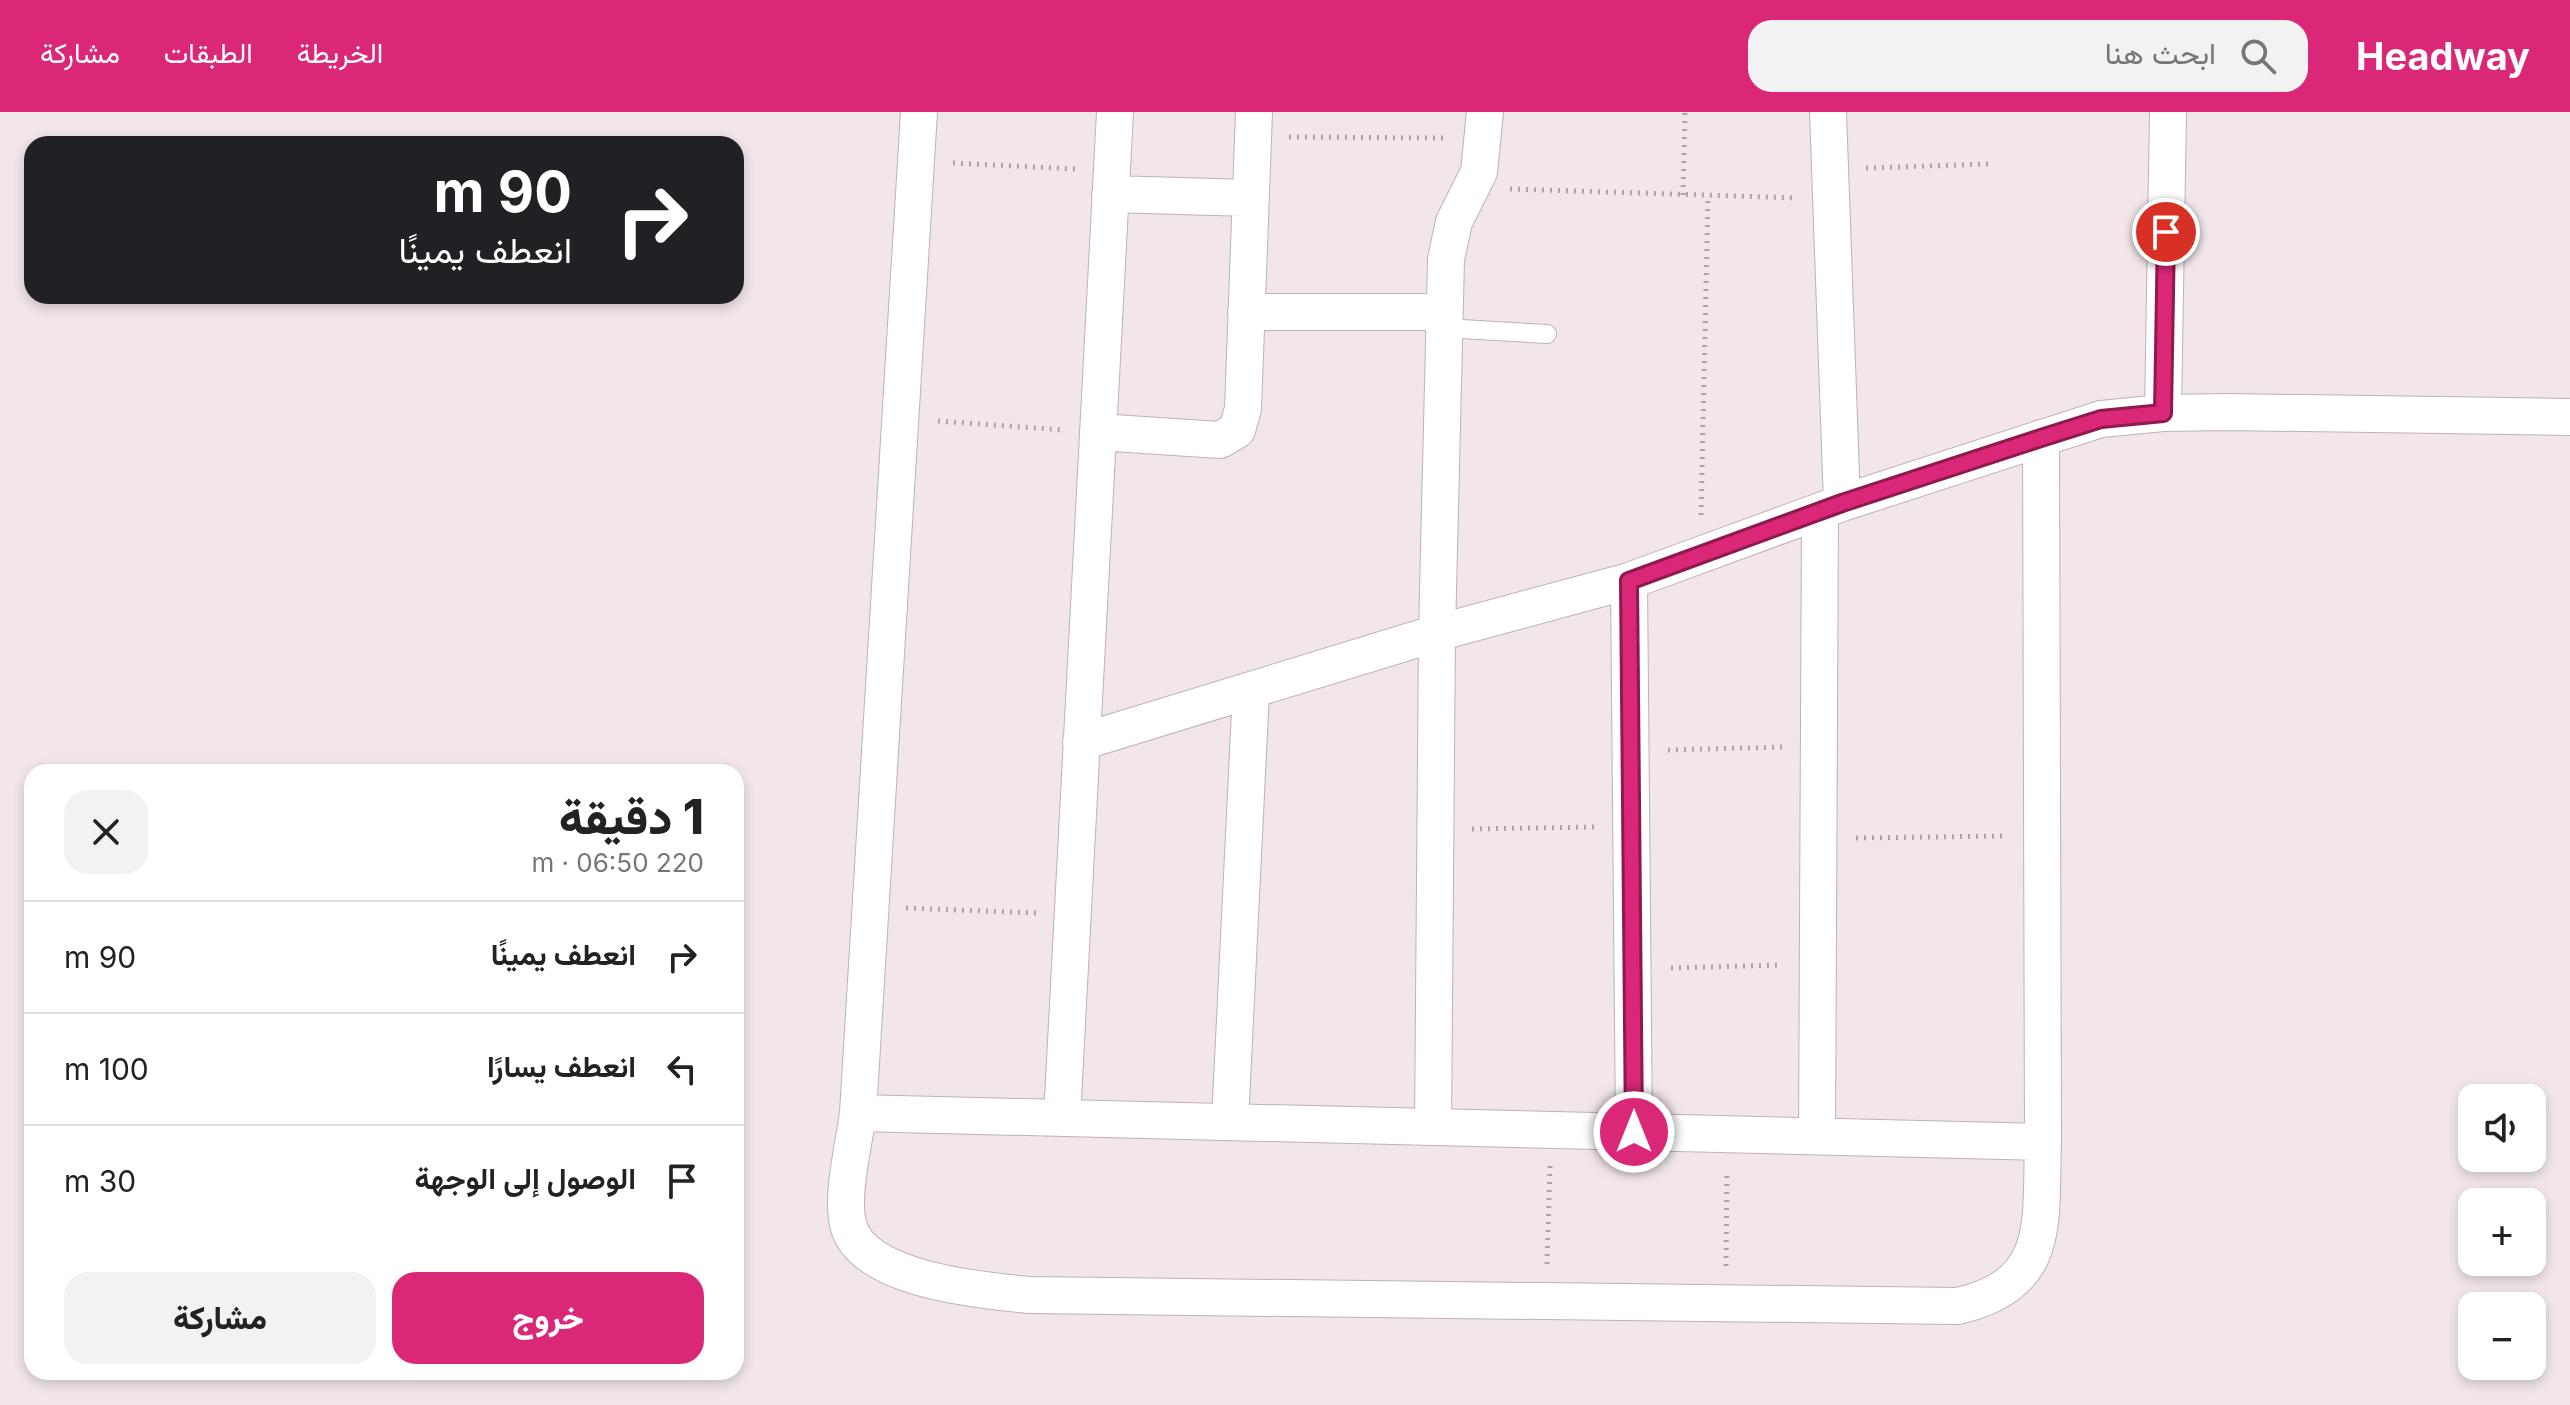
<!DOCTYPE html>
<html lang="ar">
<head>
<meta charset="utf-8">
<style>
  :root { --surface:#fff; --page:#f2f2f2; --text:#222; --muted:#767676; --line:#e0e0e0; --accent:#db2777 }
  body { margin:0; font-family:Inter,Vazirmatn,sans-serif; background:var(--page); color:var(--text); direction:rtl; height:100vh; display:flex; flex-direction:column; font-size:30px; white-space:nowrap }
  * { box-sizing:border-box; margin:0 }
  p { font-size:26px; color:var(--muted) }
  .icon { flex:none; width:44px; height:44px; fill:none; stroke:currentColor; stroke-width:2; stroke-linecap:round; stroke-linejoin:round }
  .map { position:relative; flex:1; overflow:hidden; direction:ltr }
  .sheet { position:absolute; left:24px; top:652px; width:720px; height:616px; display:flex; flex-direction:column; background:var(--surface); border-radius:24px; box-shadow:0 4px 12px #0003; direction:rtl }
  .sheet>* { flex:none }
  .hud { position:absolute; left:24px; top:24px; width:720px; height:168px; border-radius:24px; box-shadow:0 4px 12px #0003; direction:rtl; background:#202124; color:#fff; overflow:hidden }
  .tools { position:absolute; left:2458px; top:972px; display:grid; gap:16px }
  .tools a { display:grid; place-items:center; width:88px; height:88px; border-radius:16px; background:var(--surface); box-shadow:0 4px 12px #0003; font-size:40px }
  .pin { position:absolute; display:grid; place-items:center; width:68px; height:68px; color:#fff; margin:-34px; border:4px solid #fff; border-radius:50%; box-shadow:0 2px 8px #0007 }
  .me { position:absolute; width:88px; margin:-44px; rotate:0deg; stroke-linejoin:round; filter:drop-shadow(0 0 6px #0008) }
  .turn { display:flex; align-items:center; gap:28px; height:168px; padding:0 40px; font-size:36px }
  .turn .icon { width:104px; height:104px; stroke-width:2.5 }
  .turn b { display:block; font-size:56px; line-height:68px }
  .round { display:grid; place-items:center; flex:none; width:84px; height:84px; border-radius:24px; background:var(--page) }
  .summary { display:flex; align-items:center; justify-content:space-between; height:136px; padding:0 40px }
  h1 { font-size:48px; font-weight:800; line-height:60px }
  .button { display:flex; gap:16px; margin-top:auto; padding:16px 40px }
  .button a { flex:1; height:92px; border-radius:24px; background:var(--accent); color:#fff; font-size:32px; font-weight:800; line-height:92px; text-align:center }
  .button a+a { background:var(--page); color:var(--text) }
  ul { padding:0; list-style:none }
  li { display:flex; align-items:center; gap:24px; height:112px; padding:0 40px; border-top:2px solid var(--line) }
  li div { flex:1 }
  li b { display:block; font-size:30px }
  li em { font-style:normal }
  header { display:flex; align-items:center; gap:48px; box-sizing:border-box; height:112px; padding:0 40px; background:var(--accent); color:#fff }
  header strong { font-size:38px }
  nav { display:flex; gap:44px; margin-inline-start:auto; font-size:28px }
  .search { width:560px; height:72px; background:var(--page); display:flex; align-items:center; gap:20px; box-sizing:border-box; padding:0 28px; border-radius:24px; color:var(--muted); font-size:30px }
  .map>svg:first-child { display:block }
  .lines { fill:none; stroke-linecap:round; stroke-linejoin:round }
  .service-casing { stroke:#bdb2b6; stroke-width:20 }
  .minor-casing { stroke:#bdb2b6; stroke-width:38 }
  .path { stroke:#ada3a7; stroke-width:5; stroke-dasharray:2 6; stroke-linecap:butt }
  .service { stroke:#fff; stroke-width:18 }
  .minor { stroke:#fff; stroke-width:36 }
  .route-casing { stroke:#8e194d; stroke-width:20 }
  .route { stroke:#db2777; stroke-width:14 }
</style>
</head>
<body>
<header>
<strong>Headway</strong>
<div class="search"><svg class="icon" aria-label="search" viewBox="0 0 24 24"><circle cx="10" cy="10" r="6"/><path d="M15 15l6 6"/></svg>ابحث هنا</div>
<nav><a>الخريطة</a><a>الطبقات</a><a>مشاركة</a></nav>
</header>
<div class="map">
<svg width="2570" height="1293" viewBox="0 0 2570 1293">
  <rect width="100%" height="100%" fill="#f2e6ea"/>
  <g class="lines">
    <defs>
      <path id="service" d="M1444 216 1547 222"/>
      <path id="minor" d="M919 0 858 1001C854 1032 841 1083 848 1112 861 1168 980 1178 1028 1183L1958 1194C2053 1172 2040 1110 2043 1030L2041 326
        M1828 0 1842 391
        M1110 82 1250 86
        M1246 200H1444
        M2163 301 2168 0
        M1098 320 1220 328 1237 318 1243 297 1254 0
        M1629 469 1634 1020
        M1081 630 1437 521 1629 469 1842 391 2101 307 2163 301 2228 300 2570 305
        M858 1001 2043 1030
        M1062 1006 1115 0
        M1230 1010 1251 579
        M1433 1015 1437 521 1446 147 1454 110 1479 60 1485 0
        M1817 1024 1820 399"/>
    </defs>
    <!-- service casing -->
    <use href="#service" class="service-casing"/>
    <!-- minor casing -->
    <use href="#minor" class="minor-casing"/>
    <!-- path -->
    <path class="path" d="M1289 25 1447 26
      M953 51 1075 57
      M1866 56 1989 52
      M1510 77 1796 86
      M1683 83 1685 0
      M938 309 1063 318
      M1701 403 1708 84
      M1668 638 1782 635
      M1472 717 1594 715
      M1856 726 2006 724
      M906 796 1036 801
      M1671 856 1781 853
      M1547 1152 1550 1054
      M1726 1154 1727 1060"/>
    <!-- service -->
    <use href="#service" class="service"/>
    <!-- minor -->
    <use href="#minor" class="minor"/>
  </g>
  <g class="lines">
    <defs>
      <path id="route" d="M1634 1020 1629 469 1842 391 2041 326 2101 307 2163 301 2166 120"/>
    </defs>
    <!-- route casing -->
    <use href="#route" class="route-casing"/>
    <!-- route -->
    <use href="#route" class="route"/>
  </g>
</svg>
<div class="tools">
<a><svg class="icon" aria-label="sound" viewBox="0 0 24 24"><path d="M4 9h4l5-4v14l-5-4H4zM17 9q2 3 0 6"/></svg></a>
<a>+</a>
<a>−</a>
</div>
<div class="pin" style="left:2166px;top:120px;background:#d93025"><svg class="icon" aria-label="arrive" viewBox="0 0 24 24"><path d="M6 21V4h12l-3 4 3 4H6"/></svg></div>
<svg class="me" style="left:1634px;top:1020px" viewBox="-20 -20 40 40"><circle r="17" fill="#db2777" stroke="#fff" stroke-width="3"/><path d="M0-11L8 9 0 5-8 9z" fill="#fff"/></svg>
<div class="hud">
<div class="turn"><svg class="icon" aria-label="right" viewBox="0 0 24 24"><path d="M7 20v-9h11M14 6l5 5-5 5"/></svg><div><b>90 m</b>انعطف يمينًا</div></div>
</div>
<section class="sheet">
<div class="summary"><div><h1>1 دقيقة</h1><p>220 m · 06:50</p></div><a class="round"><svg class="icon" aria-label="close" viewBox="0 0 24 24"><path d="M6 6l12 12M18 6L6 18"/></svg></a></div>
<ul>
<li><svg class="icon" aria-label="right" viewBox="0 0 24 24"><path d="M7 20v-9h11M14 6l5 5-5 5"/></svg><div><b>انعطف يمينًا</b></div><em>90 m</em></li>
<li><svg class="icon" aria-label="left" viewBox="0 0 24 24"><path d="M17 20v-9H6M10 6l-5 5 5 5"/></svg><div><b>انعطف يسارًا</b></div><em>100 m</em></li>
<li><svg class="icon" aria-label="arrive" viewBox="0 0 24 24"><path d="M6 21V4h12l-3 4 3 4H6"/></svg><div><b>الوصول إلى الوجهة</b></div><em>30 m</em></li>
</ul>
<div class="button"><a>خروج</a><a>مشاركة</a></div>
</section>
</div>
</body>
</html>
